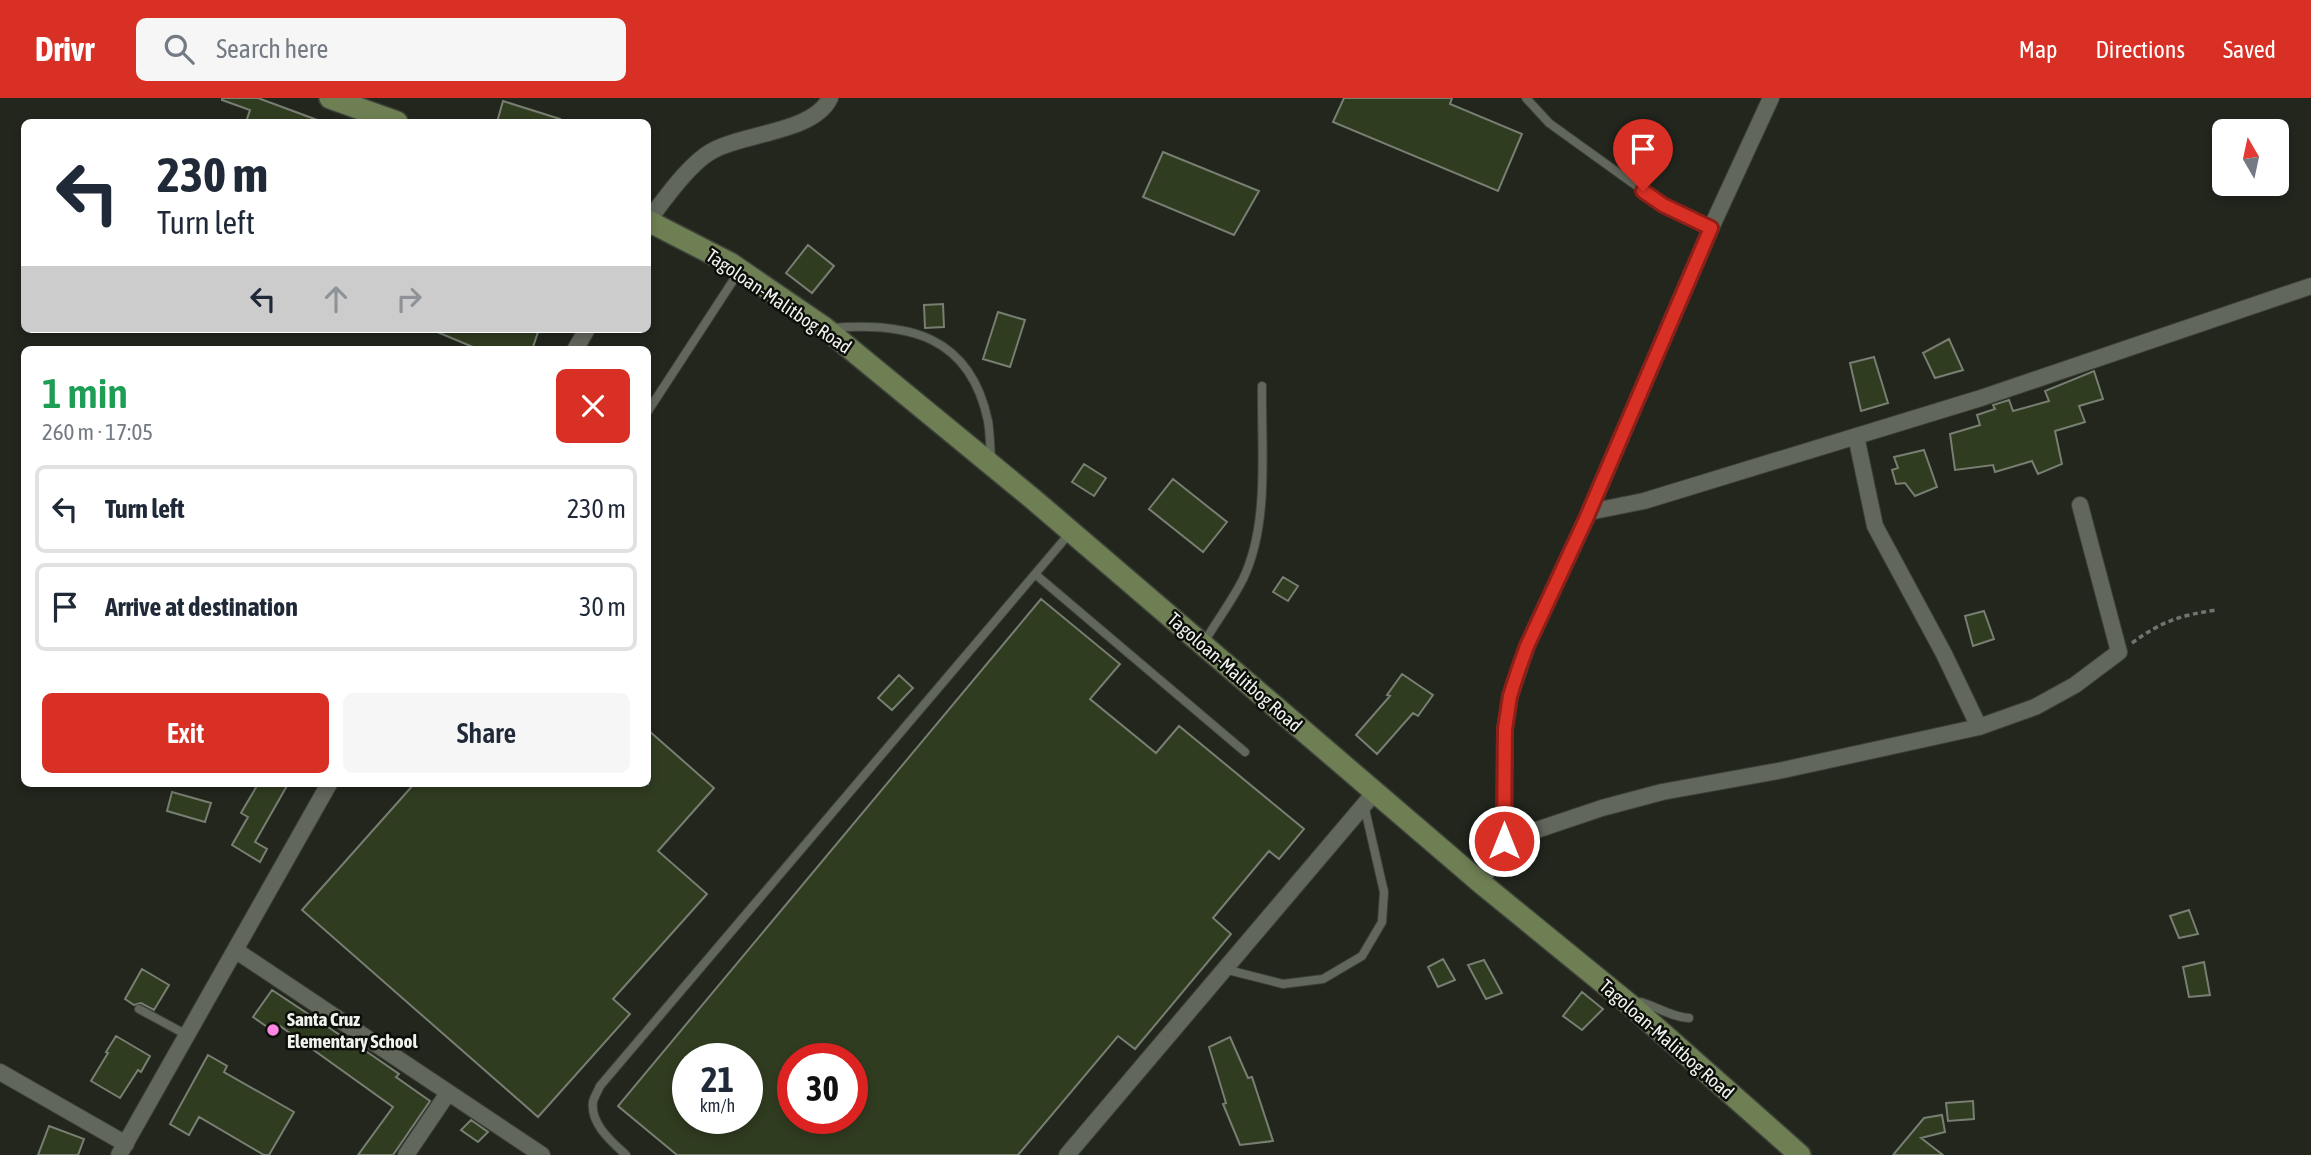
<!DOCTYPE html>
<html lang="en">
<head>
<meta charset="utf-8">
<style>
  :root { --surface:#fff; --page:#f6f6f7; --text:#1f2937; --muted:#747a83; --line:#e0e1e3; --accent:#d93025 }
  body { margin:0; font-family:"Asap Condensed",sans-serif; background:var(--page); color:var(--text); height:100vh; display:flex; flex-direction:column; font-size:26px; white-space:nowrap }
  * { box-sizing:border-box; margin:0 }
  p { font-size:23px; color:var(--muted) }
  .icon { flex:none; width:38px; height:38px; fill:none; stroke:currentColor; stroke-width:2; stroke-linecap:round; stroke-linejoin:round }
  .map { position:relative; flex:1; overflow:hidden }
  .panel { position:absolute; left:21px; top:248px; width:630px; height:441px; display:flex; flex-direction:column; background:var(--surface); border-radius:10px; box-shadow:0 4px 10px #0003 }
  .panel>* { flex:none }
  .top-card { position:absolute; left:21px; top:21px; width:630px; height:214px; border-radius:10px; box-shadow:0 4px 10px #0003; background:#fff; color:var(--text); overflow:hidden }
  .needle { width:46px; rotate:351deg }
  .buttons { position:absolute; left:2212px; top:21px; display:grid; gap:14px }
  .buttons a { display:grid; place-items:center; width:77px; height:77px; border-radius:10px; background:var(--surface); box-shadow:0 4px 10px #0003; font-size:35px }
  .speed { position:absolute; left:672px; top:945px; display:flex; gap:14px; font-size:35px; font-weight:700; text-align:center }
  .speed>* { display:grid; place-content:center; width:91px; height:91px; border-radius:50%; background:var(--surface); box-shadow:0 4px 10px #0003; line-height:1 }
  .speed small { font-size:18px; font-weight:400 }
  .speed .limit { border:10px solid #d22; background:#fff; color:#111 }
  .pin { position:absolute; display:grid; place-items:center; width:60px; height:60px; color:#fff; margin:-72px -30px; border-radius:50% 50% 50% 0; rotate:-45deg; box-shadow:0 0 7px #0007 }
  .pin .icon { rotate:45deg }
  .me { position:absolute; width:77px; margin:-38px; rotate:0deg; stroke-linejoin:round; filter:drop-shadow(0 0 5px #0008) }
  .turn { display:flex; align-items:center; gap:24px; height:147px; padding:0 21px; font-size:32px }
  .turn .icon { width:91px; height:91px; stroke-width:2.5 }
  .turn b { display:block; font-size:49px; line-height:60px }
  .lanes { display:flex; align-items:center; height:66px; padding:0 21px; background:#0003; justify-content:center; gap:35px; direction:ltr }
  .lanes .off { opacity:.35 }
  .round { display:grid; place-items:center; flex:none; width:74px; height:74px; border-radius:10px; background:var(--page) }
  .summary { display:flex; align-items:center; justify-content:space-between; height:119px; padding:0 21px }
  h1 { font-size:42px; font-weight:600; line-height:52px; color:#1e9e55 }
  .button { display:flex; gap:14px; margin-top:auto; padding:14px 21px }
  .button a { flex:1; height:80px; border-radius:10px; background:var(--accent); color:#fff; font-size:28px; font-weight:600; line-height:80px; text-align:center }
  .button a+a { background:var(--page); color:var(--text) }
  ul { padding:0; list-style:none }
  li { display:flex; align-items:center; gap:21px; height:88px; margin:0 14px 10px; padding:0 7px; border:4px solid var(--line); border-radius:10px }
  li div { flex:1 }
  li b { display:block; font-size:26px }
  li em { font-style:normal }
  header { display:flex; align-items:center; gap:42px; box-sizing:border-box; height:98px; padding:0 35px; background:var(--accent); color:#fff }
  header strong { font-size:33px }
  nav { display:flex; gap:38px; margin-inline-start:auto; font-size:24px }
  .search { width:490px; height:63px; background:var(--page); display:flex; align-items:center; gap:18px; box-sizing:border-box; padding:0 24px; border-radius:10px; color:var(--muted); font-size:26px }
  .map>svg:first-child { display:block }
  .building { fill:#303c20; stroke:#787e72; stroke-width:2; fill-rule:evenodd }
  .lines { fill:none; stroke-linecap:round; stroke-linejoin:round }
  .lane-casing { stroke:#3d413a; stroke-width:10 }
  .street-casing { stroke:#3d413a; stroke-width:18 }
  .secondary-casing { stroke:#3d413a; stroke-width:24 }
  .path { stroke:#71746d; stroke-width:3.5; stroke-dasharray:5 3.5; stroke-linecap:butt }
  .lane { stroke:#62675c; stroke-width:8 }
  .street { stroke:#62675c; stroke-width:16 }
  .secondary { stroke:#6e7f54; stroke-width:21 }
  .route-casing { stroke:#8d1f18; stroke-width:18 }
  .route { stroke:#d93025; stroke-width:12 }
  .poi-dot { fill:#fd86e2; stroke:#0c0e0a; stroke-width:2.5 }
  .labels { text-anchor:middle; stroke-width:5; stroke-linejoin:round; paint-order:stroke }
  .street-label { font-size:19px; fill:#f0f3ed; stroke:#0c0e0a }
  .poi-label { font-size:19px; font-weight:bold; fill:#f0f3ed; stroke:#0c0e0a; text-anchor:start }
</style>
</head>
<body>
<header>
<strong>Drivr</strong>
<div class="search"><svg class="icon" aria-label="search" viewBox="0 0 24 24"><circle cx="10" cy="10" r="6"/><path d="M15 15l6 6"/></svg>Search here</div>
<nav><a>Map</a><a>Directions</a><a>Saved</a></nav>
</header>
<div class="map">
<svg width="2311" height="1057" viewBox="0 0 2311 1057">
  <rect width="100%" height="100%" fill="#22261d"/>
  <!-- building -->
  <path class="building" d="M222 0H258L320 23 319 24H246L250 12 222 2Z
    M1344 0H1452L1450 6 1522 36 1498 93 1333 24Z
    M503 3 560 21 559 24H497Z
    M1163 54 1259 93 1234 137 1143 99Z
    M808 147 834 168 812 195 786 175Z
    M943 206 944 229 925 230 924 207Z
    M998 214 1025 222 1010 269 983 261Z
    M430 231H539L532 252H480Z
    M1949 241 1963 272 1935 280 1923 255Z
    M1874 259 1888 305 1861 313 1850 265Z
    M2094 273 2103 301 2079 308 2085 324 2055 333 2062 366 2038 376 2032 363 1995 374 1993 367 1955 372 1950 336 1980 327 1977 317 1995 311 1993 307 2009 302 2013 313 2049 303 2045 293Z
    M1924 352 1937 389 1915 398 1905 385 1896 386 1892 372 1898 370 1894 359Z
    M1084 366 1106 380 1094 398 1072 384Z
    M1173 381 1227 424 1203 454 1149 411Z
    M1283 479 1298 488 1288 503 1273 494Z
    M1041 501 1120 566 1090 601 1156 655 1179 628 1304 731 1279 761 1269 753 1213 820 1231 836 1135 951 1118 938 1018 1057H677L618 1008ZM688 961H747V1020H688ZM793 961H852V1020H793Z
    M1984 513 1994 541 1973 548 1965 518Z
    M1402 576 1433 597 1418 618 1413 615 1377 656 1356 637 1390 598 1387 597Z
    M899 577 913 590 892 612 878 600Z
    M648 632 714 690 658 753 707 796 613 901 630 916 538 1019 302 812 414 686H648Z
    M258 686H288L255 744 267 751 260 764 232 747 248 719 241 715Z
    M172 694 211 705 205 724 167 713Z
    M2189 812 2198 836 2179 840 2170 818Z
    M1443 861 1455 882 1438 889 1428 869Z
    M1484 862 1502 895 1486 901 1468 867Z
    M2204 864 2210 897 2189 899 2183 869Z
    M142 871 169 887 154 912 141 905 134 907 125 901Z
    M272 892 343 939 344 938 399 976 396 979 430 1003 393 1057H358L393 1009 280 928 276 935 253 919Z
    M1582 894 1603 911 1582 932 1563 918Z
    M116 938 150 958 141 974 138 972 120 1000 91 983 108 955 106 954Z
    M1230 939 1248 980 1252 979 1273 1043 1240 1047 1223 1006 1226 1005 1209 949Z
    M208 957 227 968 224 974 294 1014 269 1057H264L199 1019 189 1037 170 1026Z
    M1973 1003 1974 1021 1948 1023 1946 1005Z
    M1942 1017 1945 1034 1921 1040 1943 1057H1893L1924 1020Z
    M471 1022 488 1034 478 1044 461 1032Z
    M49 1028 84 1041 78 1057H38Z"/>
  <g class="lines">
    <defs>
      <path id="lane" d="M1526 0 1549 25 1663 107 1711 130
        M832 230C908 224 970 237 988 323 990 335 990 348 991 360
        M648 313 740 172
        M1035 476 1245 654
        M1203 546C1216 524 1232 503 1243 481 1270 425 1261 349 1262 288
        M1224 871 1283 886 1323 881 1362 858 1382 824 1384 794 1364 707
        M1635 907 1641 904C1658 909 1671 919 1689 920
        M139 911 187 937
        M626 1057C612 1044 590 1026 593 1004 594 999 598 993 600 988L1069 436"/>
      <path id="street" d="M648 123C663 103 691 63 714 52 745 35 814 34 830 0
        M575 252 587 231
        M1856 338 1875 428 1944 556 1979 629
        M1589 414 1644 403 1981 300 2311 188
        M1504 743 1602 710 1662 694 1783 672 1979 629 2035 609 2075 587 2119 554 2080 407
        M1481 785 1504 743 1505 631 1510 598 1527 548 1586 421 1711 130 1771 0
        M235 852 542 1057
        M0 974 126 1046
        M119 1057 329 686
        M406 1057 448 995
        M1067 1057 1375 694"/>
      <path id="secondary" d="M330 0 397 24
        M648 123 730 165 825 230 1033 401 1481 785 1634 910 1800 1057"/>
    </defs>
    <!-- lane casing -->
    <use href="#lane" class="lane-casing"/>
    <!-- street casing -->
    <use href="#street" class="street-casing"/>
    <!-- secondary casing -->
    <use href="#secondary" class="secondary-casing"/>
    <!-- path -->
    <path class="path" d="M2132 545C2162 523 2181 517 2217 512"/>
    <!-- lane -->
    <use href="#lane" class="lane"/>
    <!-- street -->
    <use href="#street" class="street"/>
    <!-- secondary -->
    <use href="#secondary" class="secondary"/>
  </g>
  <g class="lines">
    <defs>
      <path id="route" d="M1504 743 1505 631 1510 598 1518 573 1527 548 1586 421 1711 130 1663 107 1643 93"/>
    </defs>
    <!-- route casing -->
    <use href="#route" class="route-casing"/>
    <!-- route -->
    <use href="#route" class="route"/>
  </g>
  <!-- markers -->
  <circle class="poi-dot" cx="273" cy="932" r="7"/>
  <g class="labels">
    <!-- street labels -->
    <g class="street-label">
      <text transform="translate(779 203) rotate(34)" y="7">Tagoloan-Malitbog Road</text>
      <text transform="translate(1235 574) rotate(41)" y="7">Tagoloan-Malitbog Road</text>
      <text transform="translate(1667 941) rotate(41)" y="7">Tagoloan-Malitbog Road</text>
    </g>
    <!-- poi labels -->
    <g class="poi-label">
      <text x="287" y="928">Santa Cruz<tspan x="287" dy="22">Elementary School</tspan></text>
    </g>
  </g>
</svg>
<div class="buttons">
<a><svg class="needle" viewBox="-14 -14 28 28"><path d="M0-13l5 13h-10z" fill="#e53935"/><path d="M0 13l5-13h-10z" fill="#747a83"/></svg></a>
</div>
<div class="speed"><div>21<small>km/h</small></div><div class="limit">30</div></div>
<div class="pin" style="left:1643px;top:93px;background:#d93025"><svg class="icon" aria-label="arrive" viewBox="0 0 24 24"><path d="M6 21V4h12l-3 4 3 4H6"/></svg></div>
<svg class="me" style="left:1504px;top:743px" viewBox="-20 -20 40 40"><circle r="17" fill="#d93025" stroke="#fff" stroke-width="3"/><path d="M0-11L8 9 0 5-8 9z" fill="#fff"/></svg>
<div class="top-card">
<div class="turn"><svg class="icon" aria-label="left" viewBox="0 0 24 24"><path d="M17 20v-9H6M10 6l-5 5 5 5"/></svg><div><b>230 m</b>Turn left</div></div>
<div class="lanes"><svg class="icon" aria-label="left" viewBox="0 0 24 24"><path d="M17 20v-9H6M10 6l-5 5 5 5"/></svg><svg class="icon off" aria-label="ahead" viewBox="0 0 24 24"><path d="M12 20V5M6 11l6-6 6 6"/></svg><svg class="icon off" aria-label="right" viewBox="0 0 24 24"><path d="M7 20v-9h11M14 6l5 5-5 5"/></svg></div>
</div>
<section class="panel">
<div class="summary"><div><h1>1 min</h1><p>260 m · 17:05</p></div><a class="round" style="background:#d93025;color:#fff"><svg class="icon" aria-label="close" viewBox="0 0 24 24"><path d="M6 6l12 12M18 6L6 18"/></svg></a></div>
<ul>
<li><svg class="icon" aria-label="left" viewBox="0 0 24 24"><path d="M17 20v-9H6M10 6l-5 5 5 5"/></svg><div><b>Turn left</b></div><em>230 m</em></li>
<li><svg class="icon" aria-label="arrive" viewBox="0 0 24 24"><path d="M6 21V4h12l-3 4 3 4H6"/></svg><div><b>Arrive at destination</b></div><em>30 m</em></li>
</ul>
<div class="button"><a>Exit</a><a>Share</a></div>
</section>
</div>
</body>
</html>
